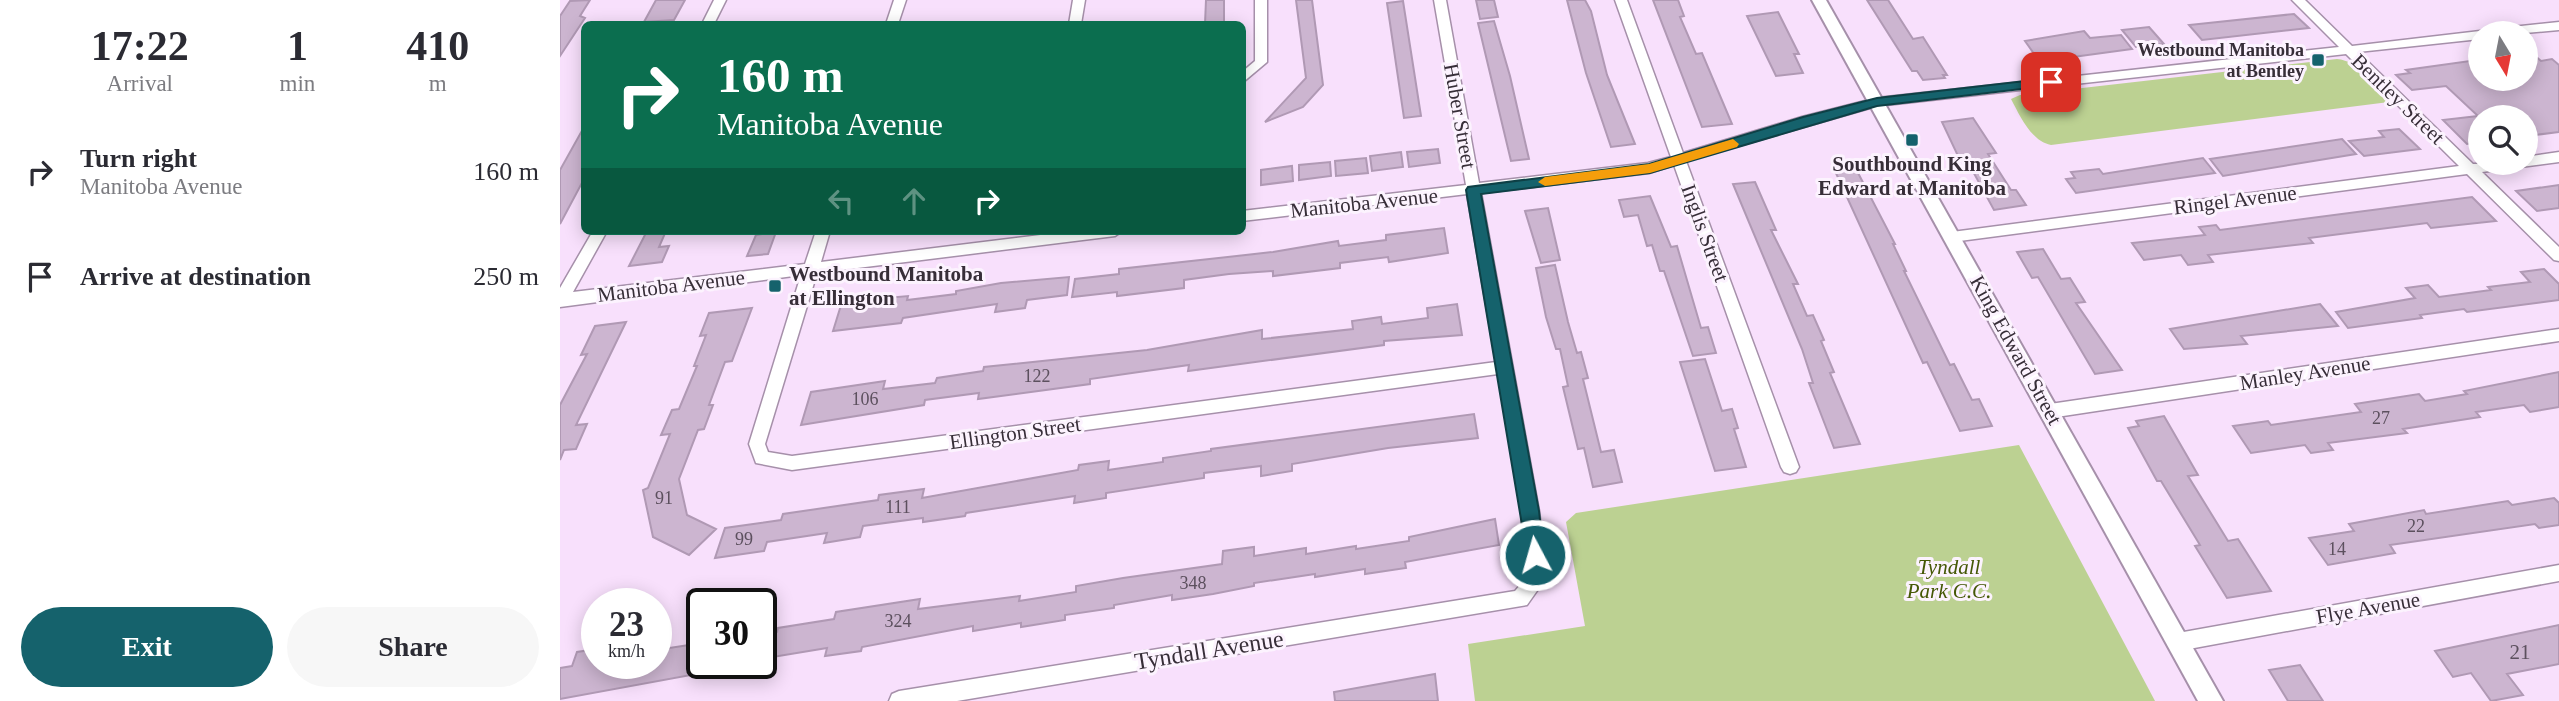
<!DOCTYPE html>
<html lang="en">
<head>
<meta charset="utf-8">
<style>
  :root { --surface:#fff; --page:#f7f7f7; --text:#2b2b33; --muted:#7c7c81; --accent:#15626c }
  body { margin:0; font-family:Georgia,serif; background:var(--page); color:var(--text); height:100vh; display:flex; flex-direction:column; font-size:26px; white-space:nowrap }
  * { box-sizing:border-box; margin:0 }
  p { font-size:23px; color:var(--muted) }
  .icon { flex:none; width:38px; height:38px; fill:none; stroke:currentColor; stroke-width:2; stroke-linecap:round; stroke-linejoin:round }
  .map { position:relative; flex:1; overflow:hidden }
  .drawer { display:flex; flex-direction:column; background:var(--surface); width:560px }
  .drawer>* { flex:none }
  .guide { position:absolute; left:21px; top:21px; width:665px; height:214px; border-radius:10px; box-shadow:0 4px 18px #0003; background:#0b6e4f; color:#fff; overflow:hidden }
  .needle { width:46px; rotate:170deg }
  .controls { position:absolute; left:1908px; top:21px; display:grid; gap:14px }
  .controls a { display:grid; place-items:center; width:70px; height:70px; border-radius:50%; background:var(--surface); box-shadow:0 4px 18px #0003; font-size:35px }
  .speed { position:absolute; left:21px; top:588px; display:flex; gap:14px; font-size:35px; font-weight:700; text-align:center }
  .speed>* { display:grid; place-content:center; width:91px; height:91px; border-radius:50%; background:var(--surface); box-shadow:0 4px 18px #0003; line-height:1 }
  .speed small { font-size:18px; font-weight:400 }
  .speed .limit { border:4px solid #111; border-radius:10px; background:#fff; color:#111 }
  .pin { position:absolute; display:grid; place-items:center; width:60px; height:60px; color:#fff; margin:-30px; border-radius:14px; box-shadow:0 4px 10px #0006 }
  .me { position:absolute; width:77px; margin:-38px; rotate:354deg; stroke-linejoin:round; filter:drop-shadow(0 0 5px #0008) }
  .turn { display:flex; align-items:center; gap:24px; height:147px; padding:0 21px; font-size:32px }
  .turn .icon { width:91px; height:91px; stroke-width:2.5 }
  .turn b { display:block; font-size:49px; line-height:60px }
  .lanes { display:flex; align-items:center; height:66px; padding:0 21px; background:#0003; justify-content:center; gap:35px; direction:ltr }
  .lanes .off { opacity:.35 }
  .eta { display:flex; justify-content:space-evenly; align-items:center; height:119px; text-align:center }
  .eta b { font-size:42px; font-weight:600; line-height:49px }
  .cta { display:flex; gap:14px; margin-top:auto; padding:14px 21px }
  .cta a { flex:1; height:80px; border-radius:42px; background:var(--accent); color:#fff; font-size:28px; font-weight:600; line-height:80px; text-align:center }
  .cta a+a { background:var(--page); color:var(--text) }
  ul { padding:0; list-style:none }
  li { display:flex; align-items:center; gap:21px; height:105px; padding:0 21px }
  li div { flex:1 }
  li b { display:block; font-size:26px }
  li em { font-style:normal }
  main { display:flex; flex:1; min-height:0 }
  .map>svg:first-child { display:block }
  .green { fill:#bcd192 }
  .building { fill:#ccb5d0; stroke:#b099b4; stroke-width:2 }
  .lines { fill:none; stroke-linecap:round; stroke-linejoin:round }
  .minor-casing { stroke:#a690aa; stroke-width:3 }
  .tertiary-casing { stroke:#a690aa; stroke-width:4 }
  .minor { fill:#fff; fill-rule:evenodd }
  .tertiary { fill:#fff; fill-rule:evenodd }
  .route { fill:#15626c; stroke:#0e4046; stroke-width:2 }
  .slow { fill:#f59e0b }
  .poi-dot { fill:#15626c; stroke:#fcf3fe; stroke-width:2.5 }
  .labels { text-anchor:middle; stroke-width:6; stroke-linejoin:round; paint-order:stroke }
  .far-poi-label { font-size:18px; font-weight:bold; fill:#372e38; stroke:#fcf3fe; text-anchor:end }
  .number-label { font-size:18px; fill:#5c505e }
  .street-label { font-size:21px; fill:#372e38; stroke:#fcf3fe }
  .poi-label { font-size:21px; font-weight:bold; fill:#372e38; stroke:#fcf3fe }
  .park-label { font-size:21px; font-style:italic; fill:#455806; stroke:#fcf3fe }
  .near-number-label { font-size:21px; fill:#5c505e }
  .near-street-label { font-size:24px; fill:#372e38; stroke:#fcf3fe }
</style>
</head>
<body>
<main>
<section class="drawer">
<div class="eta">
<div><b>17:22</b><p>Arrival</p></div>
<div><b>1</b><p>min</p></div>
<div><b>410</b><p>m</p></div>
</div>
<ul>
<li><svg class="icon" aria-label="right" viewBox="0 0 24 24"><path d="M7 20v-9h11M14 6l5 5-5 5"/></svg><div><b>Turn right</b><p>Manitoba Avenue</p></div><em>160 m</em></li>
<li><svg class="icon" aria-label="arrive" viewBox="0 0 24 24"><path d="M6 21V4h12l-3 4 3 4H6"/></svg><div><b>Arrive at destination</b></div><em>250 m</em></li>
</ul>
<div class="cta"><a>Exit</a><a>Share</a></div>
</section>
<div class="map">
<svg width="1999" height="701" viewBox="0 0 1999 701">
  <rect width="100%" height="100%" fill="#f8e0fc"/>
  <!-- green -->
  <path class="green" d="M1777 59C1799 61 1814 83 1829 98V102L1491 145C1471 141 1460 116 1451 99L1460 95Z
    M1459 445 1595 701H915L908 644 1025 626 1006 522 1016 513Z"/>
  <!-- building -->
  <path class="building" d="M30 0 20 16 25 18 0 56V16L10 1Z
    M96 0H125L114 20 84 22Z
    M646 0H664V24H645Z
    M736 0H752L763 85 743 107 705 122 746 78Z
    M916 0H934L938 17 920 19Z
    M1007 0H1025L1031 11 1047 75 1075 144 1051 147 1026 73Z
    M1093 0H1118L1124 16 1120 17 1136 54 1142 53 1172 124 1142 127Z
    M1307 0H1328L1353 39 1363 37 1387 75H1383L1385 78 1363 80 1357 71H1352Z
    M843 1 861 116 844 118 827 3Z
    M1218 12 1239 54H1234L1243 73 1216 76 1187 16Z
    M1734 14 1749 28 1642 40 1629 25Z
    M934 21 950 76 969 159 951 161 918 23Z
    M1589 27 1604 44 1576 47 1562 30Z
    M1524 31 1530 38 1561 35 1572 49 1513 57 1477 58 1465 41Z
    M1965 47 1981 61 1992 59 1999 65V132L1975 135 1965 127V117H1920V142L1907 144 1883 120 1918 116 1886 86 1852 90 1836 75 1850 73 1846 70 1910 61 1920 70V79H1965Z
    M1413 118 1436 153 1428 154 1451 190H1456L1466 205 1434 210 1404 155 1398 156 1382 122Z
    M24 127V179L0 224V170Z
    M1839 129 1860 149 1804 156 1789 141 1824 137 1819 131Z
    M1782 139 1796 154 1663 176 1650 159Z
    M878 149 880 163 849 167 847 152Z
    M841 152 843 167 812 171 810 156Z
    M806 158 808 173 776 176 775 161Z
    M1643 158 1655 173 1516 193 1506 179 1515 178 1511 172 1539 169 1543 174Z
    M770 162 771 176 739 180V165Z
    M732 166 733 181 701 185V170Z
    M1296 169 1335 244H1333L1346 271H1344L1390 365 1394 364 1412 400 1419 399 1432 426 1400 431 1367 362 1363 363 1275 171Z
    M1195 182 1216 230H1211L1238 284H1233L1247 316 1253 315 1264 340 1261 341 1274 372 1270 373 1300 444 1274 448 1249 383H1253L1242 349 1173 184Z
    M1999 185V208L1977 211 1956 191Z
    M1090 196 1111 247 1117 246 1141 328 1148 327 1156 353 1133 356 1104 271H1100L1092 245 1087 246 1078 215 1064 217 1059 200Z
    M1912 197 1936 221 1871 228 1867 223 1749 238 1753 243 1648 255 1653 262 1628 265 1621 255 1584 260 1572 243 1645 235 1639 227 1656 225 1660 230Z
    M988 208 1000 260 981 263 965 211Z
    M884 228 888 253 829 262 828 257 780 263V268L713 276V271L669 274 624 280V288L557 296V292L512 297 515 279 559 274V269L713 252 778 241 779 246 826 240V235Z
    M87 231H106L99 247 109 246 102 262 69 266Z
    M216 232 208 254 187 256 196 235Z
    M1483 249 1501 279 1510 278 1525 302 1516 303 1562 370 1535 374 1478 277 1472 278 1457 252Z
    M995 265 1008 322 1017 353 1021 352 1028 378 1023 379 1041 452 1054 450 1062 482 1033 487 1024 448 1018 449 1003 387 1008 386 1000 349H996L986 317 976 268Z
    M1984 269 1999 284V300L1907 312 1904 309 1860 315 1862 318 1788 328 1776 312 1855 298 1846 288 1868 285 1879 297 1931 290 1928 287 1970 282 1961 272Z
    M509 277 507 295 467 300 465 308 435 312 437 304 343 318 341 323 273 331 282 302 348 296 347 300 396 294V291L441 283Z
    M897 304 902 335 824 341V345L628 371 629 365 579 372 530 379V384L418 399 419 393 365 400 364 405 241 425 251 392 325 381 323 389 375 383 377 378 423 371 424 367 587 350 702 330V339L793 329 792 321 821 317 822 324 868 318 867 308Z
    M1760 304 1778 326 1681 336 1687 344 1624 349 1610 329Z
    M192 308 172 361 165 362 149 405H153L144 429 138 430 119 479 127 515 156 529 129 555 93 537 83 490 88 488 110 434 101 435 112 410 119 409 137 366H134L146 335 140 336 149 313Z
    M66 322 16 425 27 424 16 449 4 450 0 460V405L27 354 21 355 35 326Z
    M1145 359 1162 411 1172 409 1178 428 1174 429 1186 467 1155 471 1120 362Z
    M1999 372V407L1970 412 1964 405 1916 412 1920 417 1843 429 1847 433 1768 443 1773 450 1751 453 1745 445 1691 453 1673 426 1708 421 1711 425 1801 412 1795 404 1859 394 1865 401 1907 394 1904 391Z
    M914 414 918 438 828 448 732 464V471L701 476V466L644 473V478L546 493V498L514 503 515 496 406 513 405 516 363 522V518L303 526 300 537 264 543 267 533 207 542 204 551 155 558 165 528 221 520 223 514 318 500 319 495 364 489 362 498 518 470 519 465 549 461 548 470 603 462V458L651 451V449Z
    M1604 416 1638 475 1628 476 1668 541 1678 539 1711 591 1667 598 1635 546 1640 545 1601 481H1597L1568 428 1579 426 1576 421Z
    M1994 498 1999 503V525L1979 528 1975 524 1830 545 1835 553 1768 565 1749 538 1794 531 1789 524 1864 510 1866 514 1948 501 1952 505Z
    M935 519 939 545 845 562 846 568 805 574V569L755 577V574L694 583V586L653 594 612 600V595L554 605V608L505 615V620L461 627V623L413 631V626L302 647 301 651 265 656 267 648 201 659V635L217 632 218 628 274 619 276 612 360 599 358 609 460 596 459 601 516 592V586L563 578 662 564 663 551 694 547V556L746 548V554L796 546V549L849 541V537Z
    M1999 625V664L1947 674 1963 695 1931 701 1911 673 1893 677 1875 651Z
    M142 643V673L0 699V668L12 666 17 652 37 649V663H96V650Z
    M1740 665 1763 701H1728L1709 670Z
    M875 674 878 701H775L774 692Z"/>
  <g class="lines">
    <defs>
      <path id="minor" d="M154 0H166L154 24H142Z
        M334 0H346L338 24H326Z
        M513 0H525L521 24H509Z
        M695 0H707V62L682 83V72L695 61Z
        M874 0H886L919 183 1088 163 1111 157 1055 0H1067L1123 153 1242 117 1317 98 1779 47 1732 0H1745L1792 46 1920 31 1925 33H1920V39L1798 52 1913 164 1965 163V157L1999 152V162L1922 172 1999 247V261L1994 260 1907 174 1392 242 1385 237 1392 232 1899 166 1786 54 1317 106 1126 161 1239 467 1236 472 1230 474 1224 472 1221 467 1114 165 1089 173 921 193 979 511 986 578 967 605 397 701H329L332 694 339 691 955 591 968 576 961 511 938 374 232 470 196 463 189 444 241 275 0 307V288L33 231H47L13 292 245 264 256 231H270L261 262 513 231H562L555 236 257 273 205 444 208 452 232 456 936 362 907 194 682 221V211L906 185Z
        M1999 22V30L1965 33H1927L1933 29Z
        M1999 329V341L1490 418 1484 416 1482 411 1484 406 1490 404Z
        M1999 565V581L1618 651 1611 648 1608 642 1611 636 1618 633Z"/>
      <path id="tertiary" d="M1252 0H1266L1663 701H1638Z"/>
    </defs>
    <!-- minor casing -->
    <use href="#minor" class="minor-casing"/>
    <!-- tertiary casing -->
    <use href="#tertiary" class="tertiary-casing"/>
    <!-- minor -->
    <use href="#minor" class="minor"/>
    <!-- tertiary -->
    <use href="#tertiary" class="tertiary"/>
  </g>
  <!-- route -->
  <path class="route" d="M1491 78 1498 82 1496 85 1317 106 1090 173 921 194 979 511 984 555 981 561H968L906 190 908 187 1089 164 1243 117 1317 98Z"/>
  <!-- slow -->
  <path class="slow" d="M1173 139 1179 144 1177 147 1090 173 985 186 978 182 985 177 1089 164Z"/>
  <!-- markers -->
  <g class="poi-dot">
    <rect x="1751" y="53" width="14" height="14" rx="3.5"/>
    <rect x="1345" y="133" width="14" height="14" rx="3.5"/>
    <rect x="208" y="279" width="14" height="14" rx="3.5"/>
  </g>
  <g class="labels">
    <!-- far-poi labels -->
    <g class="far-poi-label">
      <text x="1744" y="56">Westbound Manitoba<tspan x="1744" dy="21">at Bentley</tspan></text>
    </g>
    <!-- number labels -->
    <g class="number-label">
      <text x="477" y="382">122</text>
      <text x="305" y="405">106</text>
      <text x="1821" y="424">27</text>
      <text x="104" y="504">91</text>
      <text x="338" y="513">111</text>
      <text x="1856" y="532">22</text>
      <text x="184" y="545">99</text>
      <text x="1777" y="555">14</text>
      <text x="633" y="589">348</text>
      <text x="338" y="627">324</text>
    </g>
    <!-- street labels -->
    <g class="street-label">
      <text transform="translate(1838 99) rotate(44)" y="7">Bentley Street</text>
      <text transform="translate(900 116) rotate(80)" y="7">Huber Street</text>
      <text transform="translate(1675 200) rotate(-7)" y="7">Ringel Avenue</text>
      <text transform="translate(804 203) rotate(-6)" y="7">Manitoba Avenue</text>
      <text transform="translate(1145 233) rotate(70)" y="7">Inglis Street</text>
      <text transform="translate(111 286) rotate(-7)" y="7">Manitoba Avenue</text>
      <text transform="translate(1456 350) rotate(61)" y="7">King Edward Street</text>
      <text transform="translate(1745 373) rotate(-9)" y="7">Manley Avenue</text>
      <text transform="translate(455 433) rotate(-8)" y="7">Ellington Street</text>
      <text transform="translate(1808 608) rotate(-10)" y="7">Flye Avenue</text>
    </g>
    <!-- poi labels -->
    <g class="poi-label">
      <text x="1352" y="171">Southbound King<tspan x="1352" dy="24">Edward at Manitoba</tspan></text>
      <text x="229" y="281" text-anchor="start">Westbound Manitoba<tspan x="229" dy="24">at Ellington</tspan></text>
    </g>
    <!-- park labels -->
    <g class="park-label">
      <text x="1389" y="574">Tyndall<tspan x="1389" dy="24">Park C.C.</tspan></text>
    </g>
    <!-- near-number labels -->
    <g class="near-number-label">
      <text x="1960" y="659">21</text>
    </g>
    <!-- near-street labels -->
    <g class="near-street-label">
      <text transform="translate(649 650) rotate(-9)" y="8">Tyndall Avenue</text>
    </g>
  </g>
</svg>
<div class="controls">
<a><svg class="needle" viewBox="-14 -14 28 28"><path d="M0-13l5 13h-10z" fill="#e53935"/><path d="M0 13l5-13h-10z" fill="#7c7c81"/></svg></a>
<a><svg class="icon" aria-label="search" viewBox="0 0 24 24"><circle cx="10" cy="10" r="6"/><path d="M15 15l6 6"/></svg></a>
</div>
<div class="speed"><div>23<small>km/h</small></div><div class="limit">30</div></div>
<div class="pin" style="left:1491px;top:82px;background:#d93025"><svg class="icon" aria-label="arrive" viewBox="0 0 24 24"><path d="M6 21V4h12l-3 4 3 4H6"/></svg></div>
<svg class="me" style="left:975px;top:555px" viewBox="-20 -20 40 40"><circle r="17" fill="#15626c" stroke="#fff" stroke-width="3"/><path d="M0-11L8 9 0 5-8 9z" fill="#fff"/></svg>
<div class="guide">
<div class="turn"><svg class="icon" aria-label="right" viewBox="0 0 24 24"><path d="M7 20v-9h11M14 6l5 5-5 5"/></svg><div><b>160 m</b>Manitoba Avenue</div></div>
<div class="lanes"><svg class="icon off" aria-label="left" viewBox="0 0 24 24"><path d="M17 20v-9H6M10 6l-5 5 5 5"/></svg><svg class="icon off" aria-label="ahead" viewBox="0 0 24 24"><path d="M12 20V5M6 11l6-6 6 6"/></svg><svg class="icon" aria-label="right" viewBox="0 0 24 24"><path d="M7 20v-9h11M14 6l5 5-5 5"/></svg></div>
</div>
</div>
</main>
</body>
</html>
